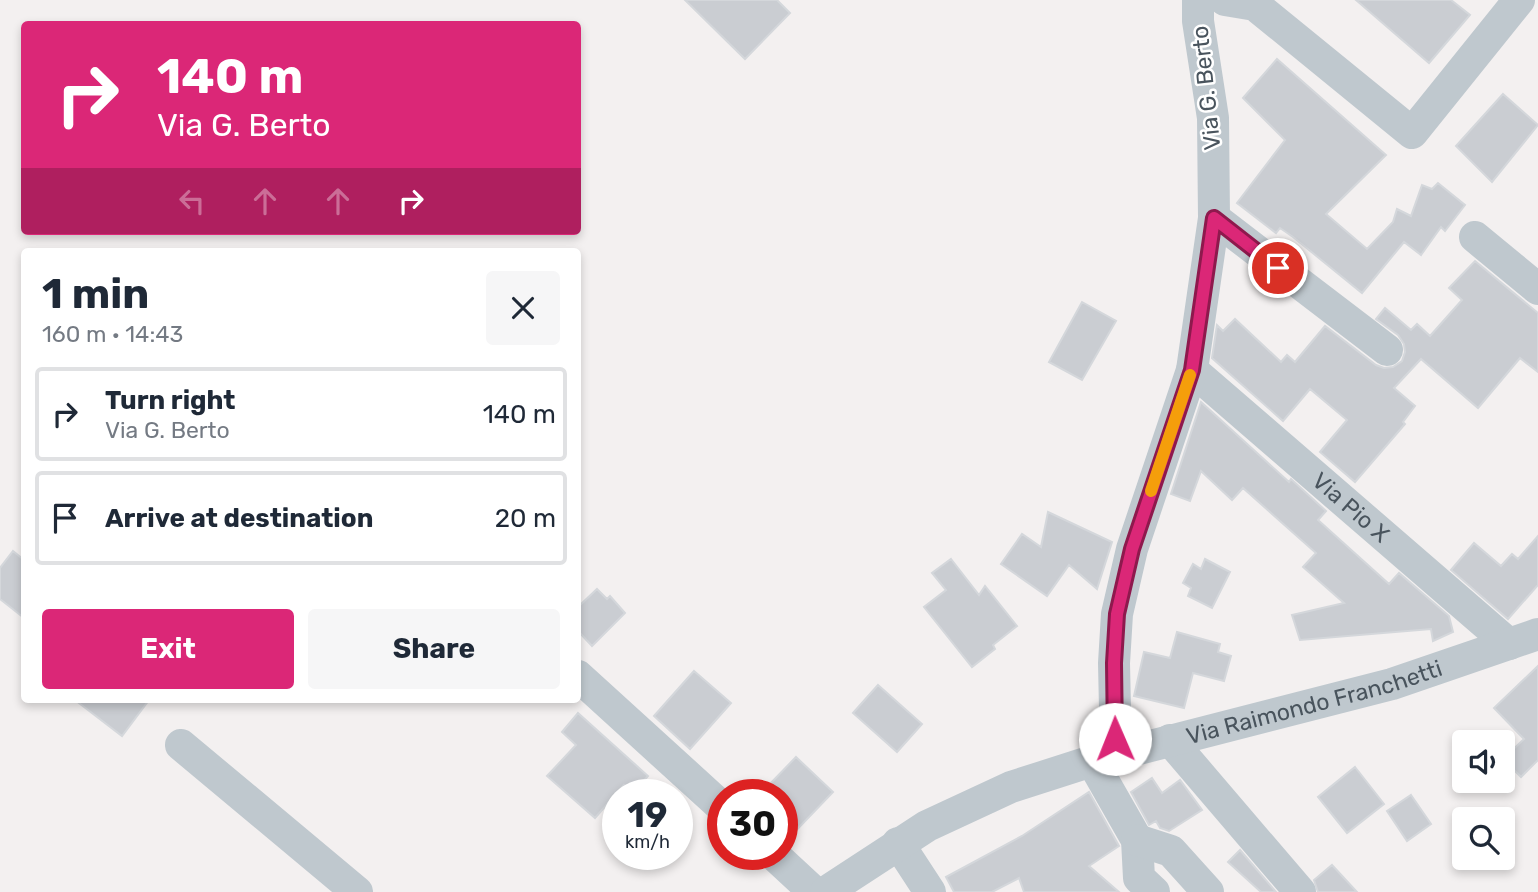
<!DOCTYPE html>
<html lang="en">
<head>
<meta charset="utf-8">
<style>
  :root { --surface:#fff; --page:#f6f6f7; --text:#1f2937; --muted:#747a83; --line:#e0e1e3; --accent:#db2777 }
  body { margin:0; font-family:Rubik,sans-serif; background:var(--page); color:var(--text); height:100vh; display:flex; flex-direction:column; font-size:26px; white-space:nowrap }
  * { box-sizing:border-box; margin:0 }
  p { font-size:23px; color:var(--muted) }
  .icon { flex:none; width:38px; height:38px; fill:none; stroke:currentColor; stroke-width:2; stroke-linecap:round; stroke-linejoin:round }
  .map { position:relative; flex:1; overflow:hidden }
  .sheet { position:absolute; left:21px; top:248px; width:560px; height:455px; display:flex; flex-direction:column; background:var(--surface); border-radius:7px; box-shadow:0 4px 10px #0003 }
  .sheet>* { flex:none }
  .hud { position:absolute; left:21px; top:21px; width:560px; height:214px; border-radius:7px; box-shadow:0 4px 10px #0003; background:#db2777; color:#fff; overflow:hidden }
  .fabs { position:absolute; left:1452px; top:730px; display:grid; gap:14px }
  .fabs a { display:grid; place-items:center; width:63px; height:63px; border-radius:7px; background:var(--surface); box-shadow:0 4px 10px #0003; font-size:35px }
  .speed { position:absolute; left:602px; top:779px; display:flex; gap:14px; font-size:35px; font-weight:700; text-align:center }
  .speed>* { display:grid; place-content:center; width:91px; height:91px; border-radius:50%; background:var(--surface); box-shadow:0 4px 10px #0003; line-height:1 }
  .speed small { font-size:18px; font-weight:400 }
  .speed .limit { border:10px solid #d22; background:#fff; color:#111 }
  .pin { position:absolute; display:grid; place-items:center; width:60px; height:60px; color:#fff; margin:-30px; border:4px solid #fff; border-radius:50%; box-shadow:0 2px 7px #0007 }
  .me { position:absolute; width:77px; margin:-38px; rotate:359deg; stroke-linejoin:round; filter:drop-shadow(0 0 5px #0008) }
  .turn { display:flex; align-items:center; gap:24px; height:147px; padding:0 21px; font-size:32px }
  .turn .icon { width:91px; height:91px; stroke-width:2.5 }
  .turn b { display:block; font-size:49px; line-height:60px }
  .lanes { display:flex; align-items:center; height:66px; padding:0 21px; background:#0003; justify-content:center; gap:35px; direction:ltr }
  .lanes .off { opacity:.35 }
  .round { display:grid; place-items:center; flex:none; width:74px; height:74px; border-radius:7px; background:var(--page) }
  .summary { display:flex; align-items:center; justify-content:space-between; height:119px; padding:0 21px }
  h1 { font-size:42px; font-weight:700; line-height:52px }
  .primary-button { display:flex; gap:14px; margin-top:auto; padding:14px 21px }
  .primary-button a { flex:1; height:80px; border-radius:7px; background:var(--accent); color:#fff; font-size:28px; font-weight:700; line-height:80px; text-align:center }
  .primary-button a+a { background:var(--page); color:var(--text) }
  ul { padding:0; list-style:none }
  li { display:flex; align-items:center; gap:21px; height:94px; margin:0 14px 10px; padding:0 7px; border:4px solid var(--line); border-radius:7px }
  li div { flex:1 }
  li b { display:block; font-size:26px }
  li em { font-style:normal }
  .map>svg:first-child { display:block }
  .building { fill:#cacdd2; stroke:#d4d7db; stroke-width:2 }
  .lines { fill:none; stroke-linecap:round; stroke-linejoin:round }
  .minor { stroke:#bfc8ce; stroke-width:32 }
  .route-casing { stroke:#8e194d; stroke-width:18 }
  .route { stroke:#db2777; stroke-width:12 }
  .slow { stroke:#f59e0b; stroke-width:12 }
  .labels { text-anchor:middle; stroke-width:5; stroke-linejoin:round; paint-order:stroke }
  .street-label { font-size:23px; fill:#49545d; stroke:#fff }
</style>
</head>
<body>
<div class="map">
<svg width="1538" height="892" viewBox="0 0 1538 892">
  <rect width="100%" height="100%" fill="#f3f0f0"/>
  <!-- building -->
  <path class="building" d="M685 0H777L790 13 745 59Z
    M1356 0H1451L1470 15 1429 63Z
    M1277 59 1386 155 1326 214 1367 249 1393 222 1397 209 1411 216 1422 185 1432 189 1438 183 1465 205 1445 231 1441 227 1421 255 1404 242 1362 293 1293 237 1280 228 1276 233 1237 203 1285 140 1243 98Z
    M1503 94 1538 125 1492 182 1456 146Z
    M1475 261 1538 313V372L1520 358 1478 408 1421 359 1394 388 1415 406 1403 422 1405 424 1355 482 1320 452 1347 420 1310 389 1283 421 1212 358 1217 325 1223 331 1235 319 1281 362 1287 355 1295 362 1325 326 1376 365 1384 368 1393 367 1402 361 1405 352 1404 344 1398 335 1376 319 1385 308 1411 330 1417 324 1430 336 1462 300 1449 288Z
    M1082 302 1116 321 1082 380 1049 362Z
    M1201 402 1289 482 1291 479 1326 511 1318 520 1389 584 1399 573 1449 616 1453 632 1433 641 1431 629 1300 640 1292 615 1344 603 1303 567 1316 553 1243 488 1232 500 1201 471 1190 501 1171 494Z
    M1048 512 1112 542 1097 589 1069 565 1047 596 1001 564 1022 534 1041 547Z
    M1538 536V585L1508 619 1451 570 1474 543 1501 566 1512 554 1518 559Z
    M13 551 24 560V618L0 599V568Z
    M951 559 979 595 985 586 1017 626 993 645 995 649 972 667 924 607 946 590 932 573Z
    M1205 559 1230 572 1212 608 1188 596 1191 588 1183 583 1193 564 1201 569Z
    M597 589 607 599 610 596 625 613 592 646 578 631V607Z
    M1177 632 1220 644 1218 652 1231 656 1224 681 1193 673 1184 708 1134 696 1144 652 1170 658Z
    M1538 666V760L1521 777 1503 759 1524 739 1494 708Z
    M694 671 731 703 690 749 654 716Z
    M878 685 922 724 897 752 853 713Z
    M75 700H149L122 736Z
    M578 713 648 776 633 793 624 785 595 818 547 776 576 745 562 732Z
    M796 757 833 792 786 841 782 839V794H776L767 787Z
    M1355 767 1384 804 1347 833 1318 797Z
    M1152 778 1162 793 1180 780 1202 810 1169 831 1160 828 1156 821 1149 825 1131 792Z
    M1089 792 1119 846 1089 866 1119 892H1024L1019 878 992 892H954L946 877 1022 836Z
    M1411 795 1431 824 1407 841 1387 811Z
    M1240 850 1276 892H1261L1228 862Z
    M1332 865 1357 892H1318L1314 880Z"/>
  <g class="lines">
    <!-- minor -->
    <g class="minor">
      <path d="M1225 0 1255 5 1412 133 1519 0"/>
      <path d="M1214 218 1387 350"/>
      <path d="M1475 237 1538 289"/>
      <path id="s1" d="M1192 370 1509 644"/>
      <path d="M578 676 723 808"/>
      <path d="M1170 740 1300 892"/>
      <path d="M181 745 357 892"/>
      <path d="M1116 755 1114 663 1117 614 1132 549 1192 370 1214 218 1213 118 1198 21V0"/>
      <path d="M1092 761 1137 840 1139 878 1154 892"/>
      <path d="M1137 840 1171 851 1208 892"/>
      <path d="M898 843 930 892"/>
      <path d="M773 854 814 892"/>
      <path id="s2" d="M826 892 927 826 1011 787 1092 761 1392 684 1538 634"/>
    </g>
  </g>
  <g class="lines">
    <defs>
      <path id="route" d="M1115 739 1114 663 1117 614 1132 549 1192 370 1214 218 1278 268"/>
    </defs>
    <!-- route casing -->
    <use href="#route" class="route-casing"/>
    <!-- route -->
    <use href="#route" class="route"/>
    <!-- slow -->
    <path class="slow" d="M1151 491 1190 375"/>
  </g>
  <g class="labels">
    <!-- street labels -->
    <g class="street-label">
      <text transform="translate(1206 88) rotate(-96)" y="8">Via G. Berto</text>
      <text dy="8" stroke="none"><textPath href="#s1" startOffset="210">Via Pio X</textPath></text>
      <text dy="8" stroke="none"><textPath href="#s2" startOffset="528">Via Raimondo Franchetti</textPath></text>
    </g>
  </g>
</svg>
<div class="fabs">
<a><svg class="icon" aria-label="sound" viewBox="0 0 24 24"><path d="M4 9h4l5-4v14l-5-4H4zM17 9q2 3 0 6"/></svg></a>
<a><svg class="icon" aria-label="search" viewBox="0 0 24 24"><circle cx="10" cy="10" r="6"/><path d="M15 15l6 6"/></svg></a>
</div>
<div class="speed"><div>19<small>km/h</small></div><div class="limit">30</div></div>
<div class="pin" style="left:1278px;top:268px;background:#d93025"><svg class="icon" aria-label="arrive" viewBox="0 0 24 24"><path d="M6 21V4h12l-3 4 3 4H6"/></svg></div>
<svg class="me" style="left:1115px;top:739px" viewBox="-20 -20 40 40"><circle r="19" fill="#fff"/><path d="M0-13L10 11 0 6-10 11z" fill="#db2777"/></svg>
<div class="hud">
<div class="turn"><svg class="icon" aria-label="right" viewBox="0 0 24 24"><path d="M7 20v-9h11M14 6l5 5-5 5"/></svg><div><b>140 m</b>Via G. Berto</div></div>
<div class="lanes"><svg class="icon off" aria-label="left" viewBox="0 0 24 24"><path d="M17 20v-9H6M10 6l-5 5 5 5"/></svg><svg class="icon off" aria-label="ahead" viewBox="0 0 24 24"><path d="M12 20V5M6 11l6-6 6 6"/></svg><svg class="icon off" aria-label="ahead" viewBox="0 0 24 24"><path d="M12 20V5M6 11l6-6 6 6"/></svg><svg class="icon" aria-label="right" viewBox="0 0 24 24"><path d="M7 20v-9h11M14 6l5 5-5 5"/></svg></div>
</div>
<section class="sheet">
<div class="summary"><div><h1>1 min</h1><p>160 m · 14:43</p></div><a class="round"><svg class="icon" aria-label="close" viewBox="0 0 24 24"><path d="M6 6l12 12M18 6L6 18"/></svg></a></div>
<ul>
<li><svg class="icon" aria-label="right" viewBox="0 0 24 24"><path d="M7 20v-9h11M14 6l5 5-5 5"/></svg><div><b>Turn right</b><p>Via G. Berto</p></div><em>140 m</em></li>
<li><svg class="icon" aria-label="arrive" viewBox="0 0 24 24"><path d="M6 21V4h12l-3 4 3 4H6"/></svg><div><b>Arrive at destination</b></div><em>20 m</em></li>
</ul>
<div class="primary-button"><a>Exit</a><a>Share</a></div>
</section>
</div>
</body>
</html>
